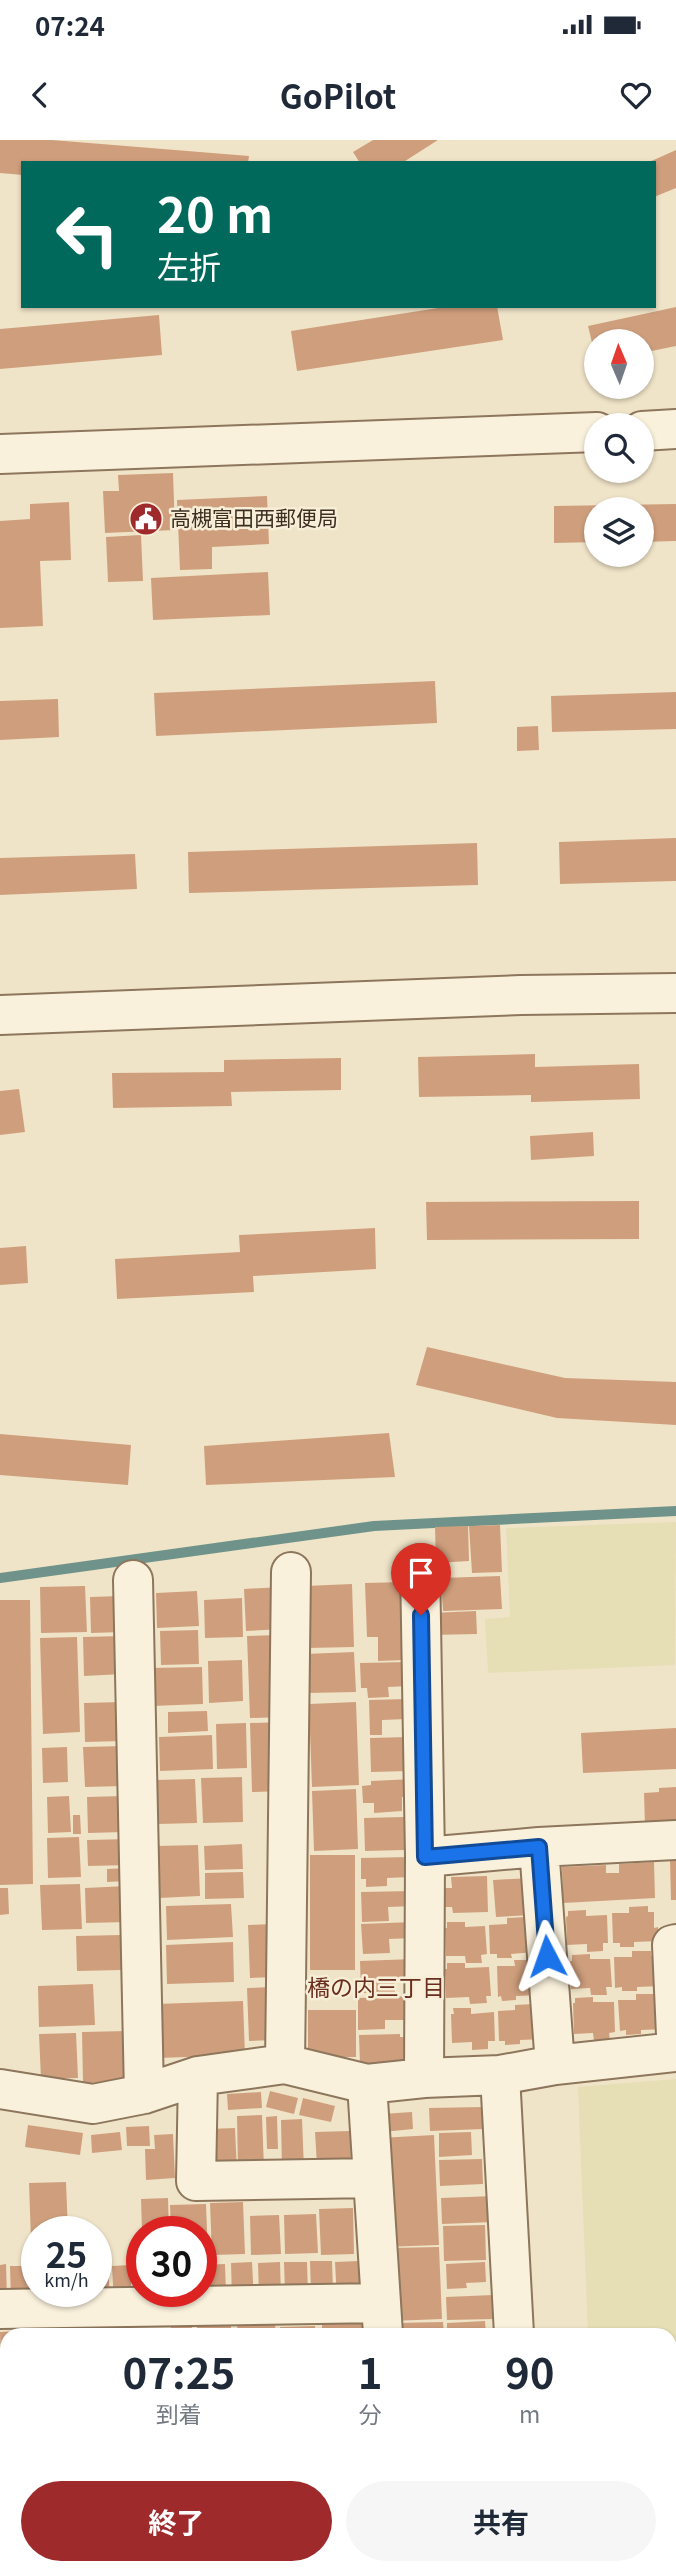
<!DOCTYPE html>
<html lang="ja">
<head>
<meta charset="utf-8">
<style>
  :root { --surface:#fff; --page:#f6f6f7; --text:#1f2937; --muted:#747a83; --accent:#9e2a2b }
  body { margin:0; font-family:Georgia,"Noto Sans JP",serif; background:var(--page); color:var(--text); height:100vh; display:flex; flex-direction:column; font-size:26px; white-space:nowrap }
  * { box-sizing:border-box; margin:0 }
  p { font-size:23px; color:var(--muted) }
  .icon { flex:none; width:38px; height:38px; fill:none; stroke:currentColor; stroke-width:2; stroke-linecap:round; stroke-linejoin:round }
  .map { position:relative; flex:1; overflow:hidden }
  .drawer { position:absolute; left:0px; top:2188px; width:677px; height:247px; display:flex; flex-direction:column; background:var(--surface); border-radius:21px 21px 0 0; box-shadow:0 2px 5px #0004 }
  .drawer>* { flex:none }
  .banner { position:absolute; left:21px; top:21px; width:635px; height:147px; border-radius:0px; box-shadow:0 2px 5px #0004; background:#00695c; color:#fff; overflow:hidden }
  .needle { width:46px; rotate:358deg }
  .fabs { position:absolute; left:584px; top:189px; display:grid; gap:14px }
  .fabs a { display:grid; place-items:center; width:70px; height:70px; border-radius:50%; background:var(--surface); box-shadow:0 2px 5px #0004; font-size:35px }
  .speed { position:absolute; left:21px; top:2076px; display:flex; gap:14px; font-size:35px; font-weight:700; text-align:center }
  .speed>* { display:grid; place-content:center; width:91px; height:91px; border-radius:50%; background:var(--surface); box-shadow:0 2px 5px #0004; line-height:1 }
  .speed small { font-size:18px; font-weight:400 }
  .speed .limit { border:10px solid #d22; background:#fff; color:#111 }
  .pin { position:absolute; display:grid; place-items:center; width:60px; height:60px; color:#fff; margin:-72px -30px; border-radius:50% 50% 50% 0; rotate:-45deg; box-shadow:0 0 7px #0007 }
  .pin .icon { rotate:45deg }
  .me { position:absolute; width:77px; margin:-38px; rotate:356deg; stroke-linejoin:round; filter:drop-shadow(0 0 5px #0008) }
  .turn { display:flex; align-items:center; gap:24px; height:147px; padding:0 21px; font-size:32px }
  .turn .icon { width:91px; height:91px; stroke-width:2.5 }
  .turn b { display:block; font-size:49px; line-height:60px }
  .eta { display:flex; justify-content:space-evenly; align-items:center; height:119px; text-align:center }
  .eta b { font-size:42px; font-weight:700; line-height:49px }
  .action { display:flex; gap:14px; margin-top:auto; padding:14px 21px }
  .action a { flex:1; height:80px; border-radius:42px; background:var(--accent); color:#fff; font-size:28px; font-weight:700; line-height:80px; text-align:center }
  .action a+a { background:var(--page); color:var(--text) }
  .status { display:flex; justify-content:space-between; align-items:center; height:49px; padding:0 35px; background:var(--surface); direction:ltr }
  .status svg { height:19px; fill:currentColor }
  header { display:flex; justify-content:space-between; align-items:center; height:91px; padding:0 21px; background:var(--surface); font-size:32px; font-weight:700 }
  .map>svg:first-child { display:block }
  .farmland { fill:#e6deb5 }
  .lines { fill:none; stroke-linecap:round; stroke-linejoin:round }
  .stream { stroke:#6f938a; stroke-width:10 }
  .building { fill:#cf9f7d }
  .minor-casing { stroke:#8d765c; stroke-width:42 }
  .minor { stroke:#faf1dc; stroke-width:38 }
  .route-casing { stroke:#114b97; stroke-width:18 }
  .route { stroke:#1a73e8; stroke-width:12 }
  .labels { text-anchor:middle; stroke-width:5; stroke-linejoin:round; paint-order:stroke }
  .poi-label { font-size:21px; fill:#3d2e20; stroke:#f7eed8; text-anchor:start }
  .neighbourhood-label { font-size:23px; fill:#6b2e1e; stroke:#f7eed8 }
</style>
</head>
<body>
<div class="status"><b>07:24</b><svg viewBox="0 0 49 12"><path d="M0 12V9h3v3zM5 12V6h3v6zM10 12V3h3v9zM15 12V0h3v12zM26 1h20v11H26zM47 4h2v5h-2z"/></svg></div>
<header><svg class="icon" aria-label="back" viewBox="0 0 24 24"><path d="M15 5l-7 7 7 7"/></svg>GoPilot<svg class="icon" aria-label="heart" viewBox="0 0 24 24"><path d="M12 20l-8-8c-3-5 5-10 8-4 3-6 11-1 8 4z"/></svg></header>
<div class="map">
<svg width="676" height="2434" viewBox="0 0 676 2434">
  <rect width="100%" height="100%" fill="#f0e4c8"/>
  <!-- farmland -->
  <path class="farmland" d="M676 1382 675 1525 488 1533 485 1479 510 1477 506 1388Z
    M676 1939V2434H567V2427H670V2194H588L578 1947Z"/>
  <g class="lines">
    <!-- stream -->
    <path class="stream" d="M0 1438 374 1386 676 1371"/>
  </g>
  <!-- building -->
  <path class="building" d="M0 0H52L249 16 248 23H23V35L0 33Z
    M373 0H438L402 23H360L353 12Z
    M676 10V48L654 57V23H647Z
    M451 166H497L503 200 297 231 291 191Z
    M676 167V206L642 213V201H597L596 219 588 186Z
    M159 175 162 215 0 229V189Z
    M173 333 175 390 105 393 103 351H119L118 335Z
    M267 356 269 404 212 407V429L180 430 177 360Z
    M69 362 71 420 40 421 43 486 0 488V381L30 379V364Z
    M676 364V401L642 402V369H597V402L554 403V366Z
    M141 395 143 441 108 442 106 397Z
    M268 432 270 475 153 480 151 438Z
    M435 541 437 583 156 596 154 553Z
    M676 552V589L552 592 551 556Z
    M58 559 59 597 0 600V561Z
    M538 586 539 610 517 611V587Z
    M676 698V741L560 744 559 702Z
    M477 703 478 745 189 753 188 712Z
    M135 714 137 749 0 755V718Z
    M535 914V927L639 924 640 959 531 962V955L419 957 418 917Z
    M341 918V950L231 952 232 966 113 968 112 933 224 932V920Z
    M19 949 25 992 0 995V951Z
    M593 992 594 1016 531 1020 530 996Z
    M639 1061V1099L427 1100 426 1062Z
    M375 1088 376 1129 253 1136 254 1152 117 1159 115 1119 240 1112 239 1095Z
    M26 1106 28 1143 0 1145V1108Z
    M427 1207 565 1238 676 1242V1285L557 1278 416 1245Z
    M389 1293 395 1337 206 1345 204 1306Z
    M0 1294 131 1305 128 1345 0 1335Z
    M500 1385 502 1432 472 1433 469 1386Z
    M468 1386 469 1421 436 1423 435 1387Z
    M500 1436 502 1469 443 1471 441 1438Z
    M405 1442 406 1520 378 1521V1497H367L365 1443Z
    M352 1444 354 1507 307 1508 305 1446Z
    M85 1446 87 1492 41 1493 40 1447Z
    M282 1447 284 1489 246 1491 244 1449Z
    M197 1451 199 1486 157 1488 156 1453Z
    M121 1456 123 1492 91 1493 90 1457Z
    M242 1458 243 1497 205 1498 204 1460Z
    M0 1460H30L33 1744 0 1745Z
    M476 1471 477 1494 431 1495V1473Z
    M198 1490 199 1524 161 1525 160 1491Z
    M281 1495 284 1577 250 1578 247 1496Z
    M122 1496 123 1534 84 1536 83 1497Z
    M77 1497 80 1592 43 1594 40 1498Z
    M354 1512 356 1552 307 1553 305 1514Z
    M242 1520 243 1561 209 1563 208 1521Z
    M407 1522 408 1546 388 1547 389 1557 368 1558 367 1548H361L360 1523Z
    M202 1527 203 1564 152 1566 150 1528Z
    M407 1559V1579L382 1580V1595H370L369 1560Z
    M121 1562 123 1601 85 1602 84 1563Z
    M356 1562 359 1645 312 1647 309 1564Z
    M207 1571 208 1591 168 1593V1572Z
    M282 1582 284 1651 252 1652 250 1583Z
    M246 1583 247 1628 217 1629 216 1584Z
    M676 1588V1629L583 1633 581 1593Z
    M212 1595 213 1629 160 1631 159 1597Z
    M408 1597 409 1631 371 1632 370 1598Z
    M124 1606 125 1646 85 1647 83 1607Z
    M67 1607 68 1642 43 1643 42 1608Z
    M242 1637 243 1682 203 1683 201 1638Z
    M195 1639 197 1683 158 1684 156 1640Z
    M413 1639 414 1657H402V1671L374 1673V1663H363L362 1646 371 1645V1641Z
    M676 1647V1686H645L644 1653 659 1652V1648Z
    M356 1649 358 1709 314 1711 312 1651Z
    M69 1656 71 1692 48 1693 47 1657Z
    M123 1656 124 1692 88 1693 87 1657Z
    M73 1675H80L81 1694H73Z
    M404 1677 405 1710 365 1711 364 1678Z
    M79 1697 81 1737 48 1738 47 1698Z
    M130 1699 131 1725 88 1726 87 1700Z
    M242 1704 243 1729 205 1730 204 1706Z
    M198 1705 200 1756 159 1758 157 1706Z
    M310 1715H355V1830H310Z
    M410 1717 411 1737 387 1738V1746L366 1747V1739H361V1718Z
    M670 1720H676V1760H671Z
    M654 1722 655 1758 563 1763 562 1727 606 1725V1733H619V1724Z
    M126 1728 127 1741 107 1742V1729Z
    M243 1732 244 1758 205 1759V1733Z
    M487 1736 488 1772 453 1773 452 1767H440V1748H452L451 1737Z
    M530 1738 533 1775 496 1777 493 1740Z
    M80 1744 82 1789 42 1790 40 1745Z
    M127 1746 128 1782 86 1783 85 1748Z
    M0 1748H8L9 1774 0 1775Z
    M413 1751 414 1766 388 1767 389 1781 362 1782 361 1752Z
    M231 1764 233 1797 167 1800 166 1766Z
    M648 1766V1772H654V1788L658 1787 659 1801 634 1802V1807H620V1803H613L612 1773H629V1767Z
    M586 1770V1776L607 1775 608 1803H603V1811L587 1812V1804L567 1805 566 1777 568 1776V1771Z
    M525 1777 535 1812 511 1814 512 1818H497V1814H490L489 1785 507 1784V1778Z
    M413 1782 414 1798 389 1799 390 1813 363 1814 361 1784Z
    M447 1782H465V1787L485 1786 487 1814 481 1815 482 1823H466L465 1816H446L445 1788H447Z
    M276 1784 277 1837 250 1838 248 1785Z
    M120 1795 122 1830 77 1831 76 1796Z
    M233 1802 234 1842 167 1844 166 1805Z
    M632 1811H651V1816H656L661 1846 637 1847V1851H622V1847L615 1848 614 1817H632Z
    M590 1814V1819H610L612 1847H606L607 1855H591L590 1848 571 1849 570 1821H572V1815Z
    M413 1819 414 1840 394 1841 395 1852 361 1853 360 1821Z
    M514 1820H533L540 1855 516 1856V1860L502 1861 501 1856 498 1857 497 1826H515Z
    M447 1823H465V1828L489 1827 491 1856H486L487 1863 470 1864 469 1857 446 1858 445 1829H447Z
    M93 1844 95 1885 39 1887 38 1846Z
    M274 1847 276 1900 249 1901 247 1848Z
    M636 1854H655V1859H661L666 1889 641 1890V1894L626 1895V1890L620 1891 618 1860H636Z
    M414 1856V1880H385V1889L358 1890V1858Z
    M593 1857V1862H614L615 1892 609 1893 610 1900 594 1901 593 1893 574 1894 573 1863H575V1858Z
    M243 1861 245 1915 158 1918 156 1864Z
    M534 1864 543 1899 520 1900V1904L505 1905V1901H499L498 1871 515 1870V1865Z
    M453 1868H471V1874L494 1872 495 1901H488V1909L472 1910V1902L452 1903 451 1874H454Z
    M308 1870H356V1917H308Z
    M127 1891 129 1942 83 1943 82 1892Z
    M76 1893 78 1938 41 1939 39 1894Z
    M400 1894V1897H411L412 1921 360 1924 359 1895Z
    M270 1951 298 1958 294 1974 266 1967Z
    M261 1952 262 1968 228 1970 227 1954Z
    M303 1958 335 1966 331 1982 299 1975Z
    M483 1967 484 1989 430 1991 429 1968Z
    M412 1972 413 1989 383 1992 382 1974Z
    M262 1975 264 2028 238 2029 237 1976Z
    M277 1976 278 2009H267L266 1977Z
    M302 1979 304 2029 282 2030 281 1980Z
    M28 1985 83 1993 80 2015 25 2007Z
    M149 1986 150 2006H127L126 1987Z
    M235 1988 237 2032 209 2033 208 1989Z
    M350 1991 351 2025 317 2026 315 1992Z
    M120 1992 122 2010 92 2013 91 1995Z
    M471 1992 472 2015 439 2017V1993Z
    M173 1994 175 2038 146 2040 145 2009H155L154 1995Z
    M434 1995 439 2105 384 2107 379 1998Z
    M482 2019 483 2044 440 2046 439 2020Z
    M66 2042 68 2091H37V2101H31L29 2043Z
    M493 2056 494 2082 442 2084 441 2058Z
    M168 2058 169 2091H142L141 2059Z
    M243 2062 245 2114 212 2115 210 2063Z
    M206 2064 208 2116H201V2091H171L170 2065Z
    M353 2068 354 2114 321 2115 319 2069Z
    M316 2074 318 2113 285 2114 284 2075Z
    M279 2075 281 2114 251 2115 250 2076Z
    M485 2085 486 2120 444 2121 443 2086Z
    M439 2107 442 2179 392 2181 390 2108Z
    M310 2121H332L333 2151 311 2152Z
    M359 2121 361 2159 337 2160 335 2122Z
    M252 2122 254 2161H232L231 2123Z
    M280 2122 281 2156 259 2157 258 2123Z
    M284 2122H307L308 2153 285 2154Z
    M485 2122 486 2142 466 2143 467 2148 447 2149 446 2124Z
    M6 2124 7 2157H0V2125Z
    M225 2124 226 2153 201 2151V2125Z
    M108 2125 110 2159 96 2151V2126Z
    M130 2125 132 2164H114L112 2126Z
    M10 2126H37V2151L11 2160Z
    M135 2127H142V2151L136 2155Z
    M493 2155 494 2179 447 2180 446 2157Z
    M485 2181 486 2194H447V2183Z
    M362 2182V2194H322V2184Z
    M443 2182 444 2194H393V2183Z
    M275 2184 276 2194H238L237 2185Z
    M231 2185V2194H197V2186Z
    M192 2186V2194H171V2187Z
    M315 2186V2194H281L280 2187Z
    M166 2188V2194H121V2190Z
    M76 2189 77 2194H39V2190Z
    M117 2189V2194H82V2190Z
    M34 2190V2194H7V2222H1L0 2192Z
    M4 2234H7V2265H5Z
    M0 2297H7V2340H0Z
    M0 2343H7V2378L0 2379Z
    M0 2408H7V2427H43L44 2434H0Z
    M48 2427H93V2434H48Z
    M98 2427H142V2434H98Z
    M147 2427H203L204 2434H147Z
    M213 2427H234V2434H213Z
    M239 2427H256V2434H239Z
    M259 2427H300V2434H260Z
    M305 2427H339V2434H305Z
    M342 2427H378V2434H342Z
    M457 2427H508V2434H457Z
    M548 2427H561V2434H549Z
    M454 2429V2434H407V2432Z"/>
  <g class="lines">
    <defs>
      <path id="minor" d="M642 291 676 289
        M0 314 597 292
        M0 875 521 855 676 853
        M420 1424 425 1717 424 1938
        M133 1440 144 1954
        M539 1707 555 1925
        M425 1717 539 1707 676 1700
        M676 1804 672 1805 676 1895
        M285 1924 291 1432
        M500 1935 514 2194
        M198 1936 196 2041 373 2038
        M367 1944 383 2194
        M0 1949 93 1964 144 1954 198 1936 285 1924 367 1944 424 1938 500 1935 555 1925 676 1912
        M0 2169 381 2163
        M0 2281 7 2280
        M0 2392 7 2391
        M527 2427V2434"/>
    </defs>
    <!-- minor casing -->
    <use href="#minor" class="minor-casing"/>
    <!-- minor -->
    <use href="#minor" class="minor"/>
  </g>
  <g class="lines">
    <defs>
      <path id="route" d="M421 1475 425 1717 539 1707 547 1816"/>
    </defs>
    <!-- route casing -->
    <use href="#route" class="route-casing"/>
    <!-- route -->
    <use href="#route" class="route"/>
  </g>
  <!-- icons -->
  <defs>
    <symbol id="civic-disc" viewBox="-11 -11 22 22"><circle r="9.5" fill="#9e2a2b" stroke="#f7eed8"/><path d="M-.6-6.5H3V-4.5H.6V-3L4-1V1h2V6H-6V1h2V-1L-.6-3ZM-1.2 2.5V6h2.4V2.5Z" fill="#fff"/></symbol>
  </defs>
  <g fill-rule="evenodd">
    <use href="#civic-disc" x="127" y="360" width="38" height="38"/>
  </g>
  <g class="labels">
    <!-- poi labels -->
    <g class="poi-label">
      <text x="170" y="386">高槻富田西郵便局</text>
    </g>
    <!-- neighbourhood labels -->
    <g class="neighbourhood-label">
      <text x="376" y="1856">橋の内三丁目</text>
    </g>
  </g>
</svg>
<div class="fabs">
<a><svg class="needle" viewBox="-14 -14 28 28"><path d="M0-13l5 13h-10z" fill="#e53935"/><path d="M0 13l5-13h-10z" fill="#747a83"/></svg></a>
<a><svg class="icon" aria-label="search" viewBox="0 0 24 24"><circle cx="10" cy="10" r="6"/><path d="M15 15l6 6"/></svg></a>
<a><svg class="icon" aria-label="layers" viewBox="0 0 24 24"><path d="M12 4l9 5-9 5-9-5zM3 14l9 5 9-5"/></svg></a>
</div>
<div class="speed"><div>25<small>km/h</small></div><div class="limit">30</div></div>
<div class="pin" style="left:421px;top:1475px;background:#d93025"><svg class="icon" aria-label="arrive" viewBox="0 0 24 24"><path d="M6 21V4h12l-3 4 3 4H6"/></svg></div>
<svg class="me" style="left:547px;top:1816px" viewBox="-20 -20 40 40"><path d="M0-17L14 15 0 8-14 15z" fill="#1a73e8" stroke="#fff" stroke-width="4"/></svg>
<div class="banner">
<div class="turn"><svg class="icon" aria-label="left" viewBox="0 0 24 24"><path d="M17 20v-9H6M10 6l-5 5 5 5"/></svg><div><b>20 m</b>左折</div></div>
</div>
<section class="drawer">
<div class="eta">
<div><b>07:25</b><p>到着</p></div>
<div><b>1</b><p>分</p></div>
<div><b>90</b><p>m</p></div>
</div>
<div class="action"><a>終了</a><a>共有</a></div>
</section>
</div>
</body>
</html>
